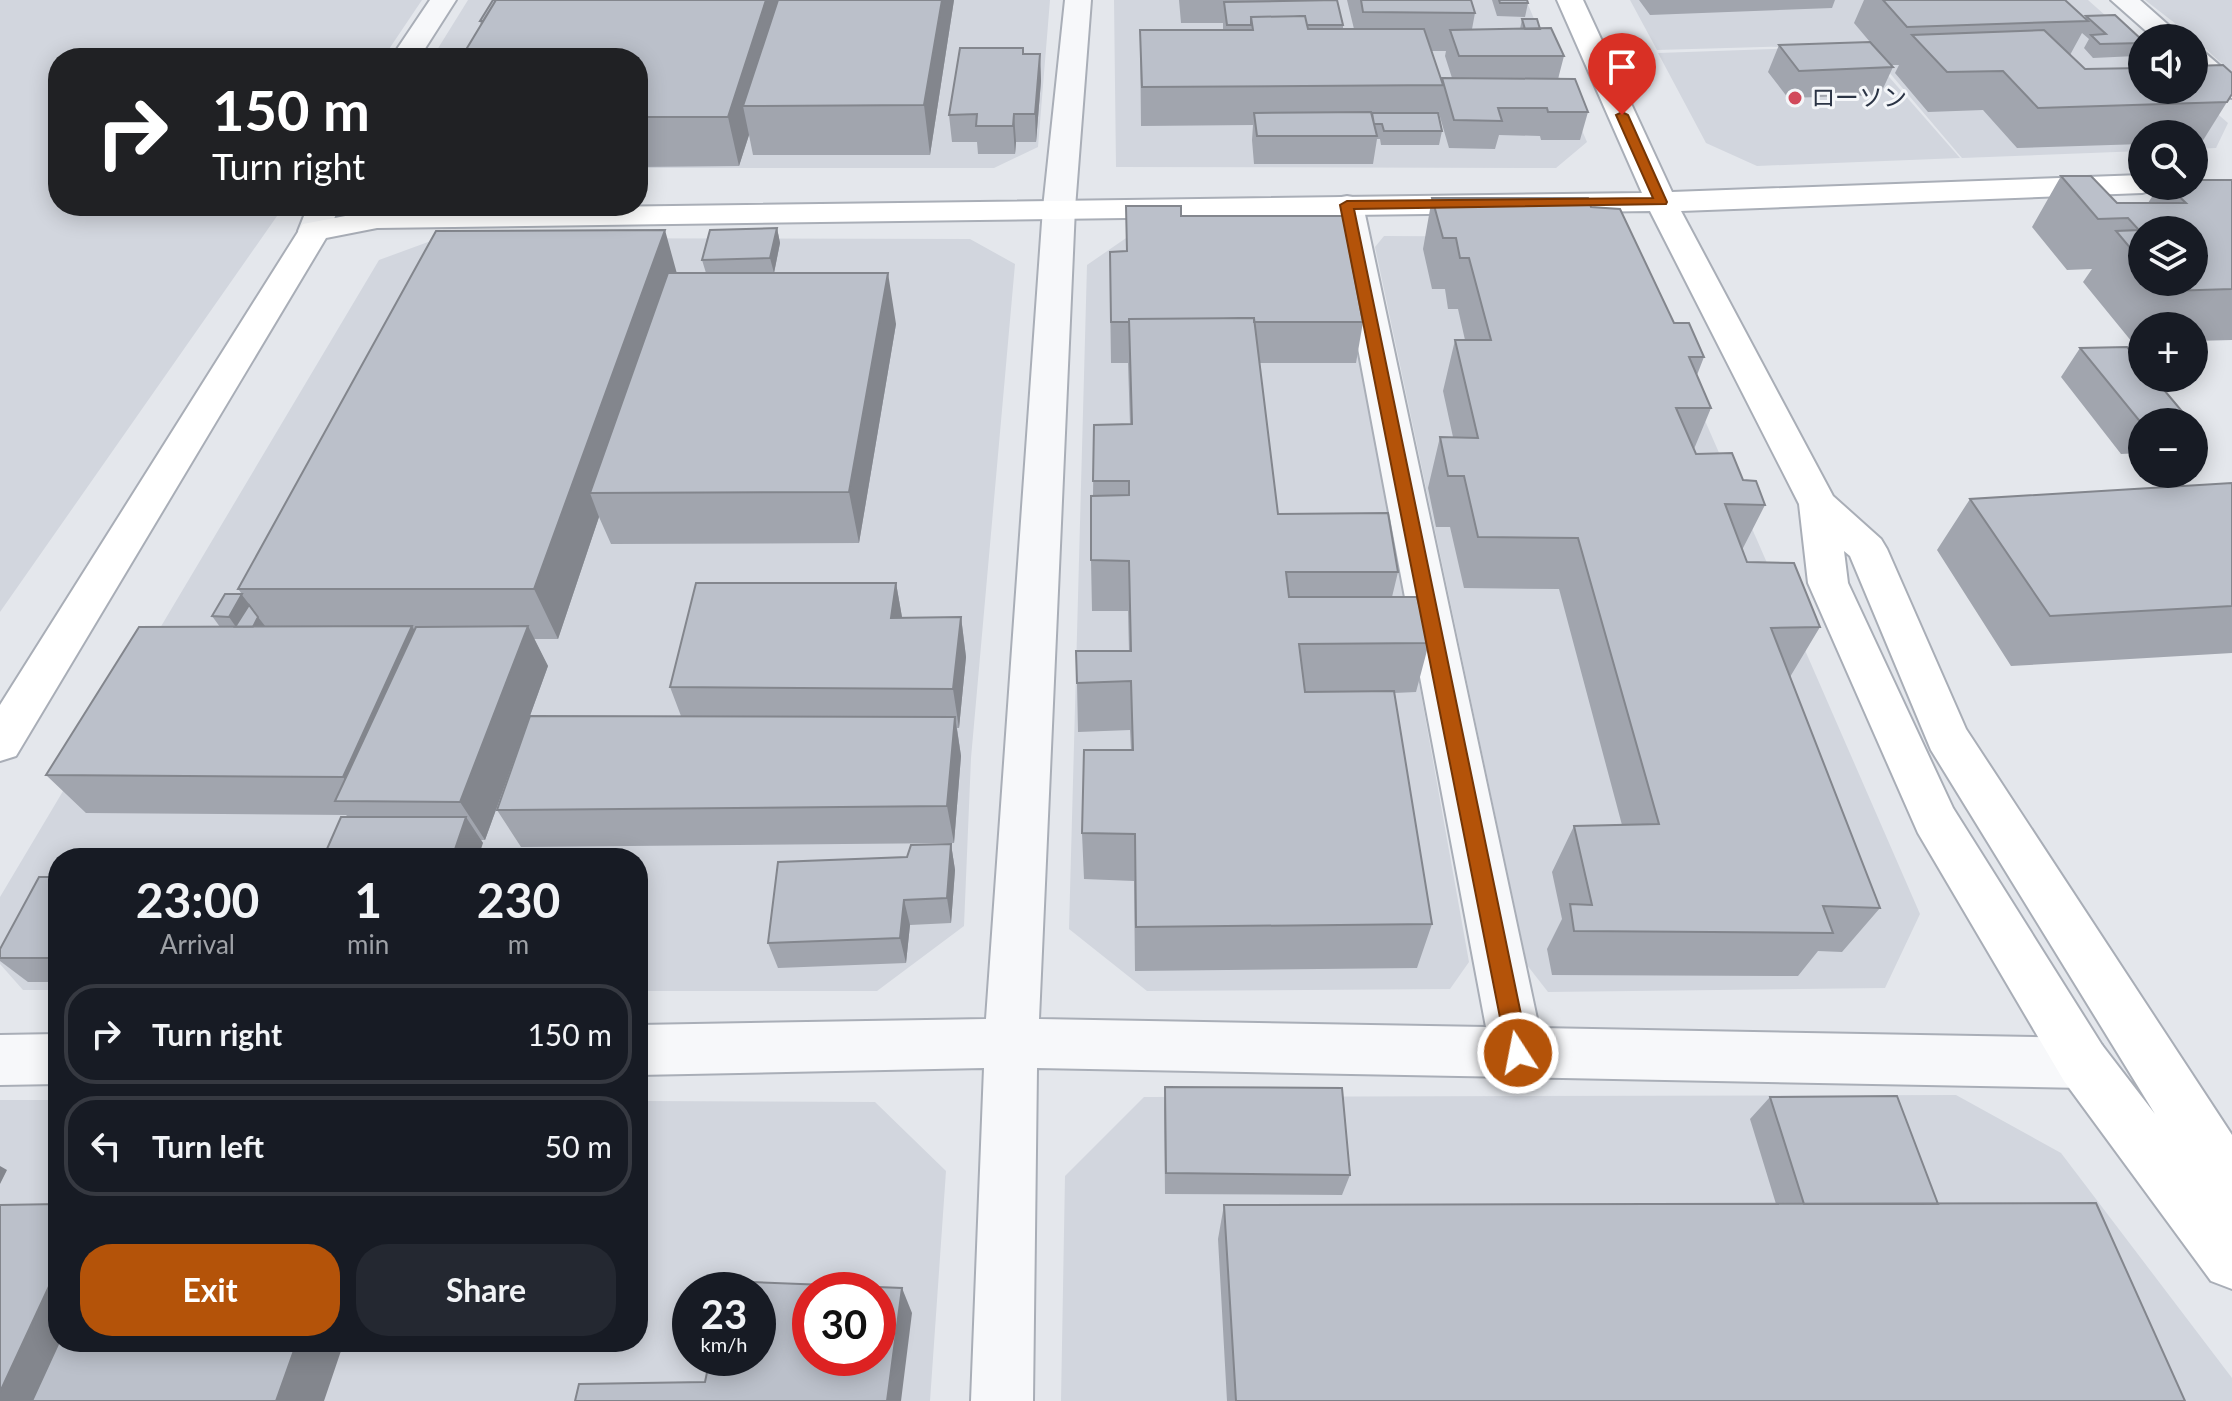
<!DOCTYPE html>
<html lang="en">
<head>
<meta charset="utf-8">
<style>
  :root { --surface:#171b24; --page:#242831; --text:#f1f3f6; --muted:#9ea1a6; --line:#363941; --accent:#b45309 }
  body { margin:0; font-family:Lato,"Noto Sans JP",sans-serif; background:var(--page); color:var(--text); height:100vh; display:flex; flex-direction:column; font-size:30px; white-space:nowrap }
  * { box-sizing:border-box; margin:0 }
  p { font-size:26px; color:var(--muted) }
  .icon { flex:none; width:44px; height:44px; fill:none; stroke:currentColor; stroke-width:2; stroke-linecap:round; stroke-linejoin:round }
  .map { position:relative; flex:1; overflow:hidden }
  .drawer { position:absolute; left:48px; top:848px; width:600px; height:504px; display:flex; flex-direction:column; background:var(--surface); border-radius:32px; box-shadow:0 4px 20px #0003 }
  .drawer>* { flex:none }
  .hud { position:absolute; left:48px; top:48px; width:600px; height:168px; border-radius:32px; box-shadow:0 4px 20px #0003; background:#202124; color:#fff; overflow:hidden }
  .buttons { position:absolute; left:2128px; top:24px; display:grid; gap:16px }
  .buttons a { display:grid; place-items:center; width:80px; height:80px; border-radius:50%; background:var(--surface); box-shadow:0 4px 20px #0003; font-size:40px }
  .speed { position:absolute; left:672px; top:1272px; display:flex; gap:16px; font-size:40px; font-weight:700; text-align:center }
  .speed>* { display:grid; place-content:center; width:104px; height:104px; border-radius:50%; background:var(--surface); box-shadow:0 4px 20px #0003; line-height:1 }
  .speed small { font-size:20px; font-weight:400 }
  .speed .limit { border:12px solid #d22; background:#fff; color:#111 }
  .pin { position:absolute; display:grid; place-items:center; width:68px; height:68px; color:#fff; margin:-82px -34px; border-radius:50% 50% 50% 0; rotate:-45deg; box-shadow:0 0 8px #0007 }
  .pin .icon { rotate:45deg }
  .me { position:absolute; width:88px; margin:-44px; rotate:349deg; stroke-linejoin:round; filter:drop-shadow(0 0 6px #0008) }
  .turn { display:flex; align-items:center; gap:28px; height:168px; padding:0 32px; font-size:36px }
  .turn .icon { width:104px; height:104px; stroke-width:2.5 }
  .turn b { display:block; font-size:56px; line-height:68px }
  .eta { display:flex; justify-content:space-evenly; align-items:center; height:136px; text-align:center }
  .eta b { font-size:48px; font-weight:700; line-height:56px }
  .primary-button { display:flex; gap:16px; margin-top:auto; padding:16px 32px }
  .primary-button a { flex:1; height:92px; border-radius:32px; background:var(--accent); color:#fff; font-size:32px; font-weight:700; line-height:92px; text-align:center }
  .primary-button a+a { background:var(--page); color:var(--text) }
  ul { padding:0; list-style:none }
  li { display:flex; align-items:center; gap:24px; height:100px; margin:0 16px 12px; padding:0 16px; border:4px solid var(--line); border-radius:32px }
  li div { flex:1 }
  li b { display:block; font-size:30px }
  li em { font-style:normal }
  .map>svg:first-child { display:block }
  .built { fill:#d2d6de; fill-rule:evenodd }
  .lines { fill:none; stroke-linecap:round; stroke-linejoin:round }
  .street-casing { stroke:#a9aeb7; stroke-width:4 }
  .secondary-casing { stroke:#a9aeb7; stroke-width:4 }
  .street { fill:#f7f8fa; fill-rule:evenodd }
  .secondary { fill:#fff; fill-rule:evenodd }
  .wall { fill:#a1a5ae; fill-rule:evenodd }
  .shaded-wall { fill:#83868d }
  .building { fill:#bbc0ca; stroke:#83868d; stroke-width:2; fill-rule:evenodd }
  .route { fill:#b45309; stroke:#753606; stroke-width:2 }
  .poi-dot { fill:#d1495b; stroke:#f4f6f9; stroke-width:3 }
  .labels { text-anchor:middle; stroke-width:6; stroke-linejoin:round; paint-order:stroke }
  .far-poi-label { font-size:24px; fill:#2b3445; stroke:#f4f6f9; text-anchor:start }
</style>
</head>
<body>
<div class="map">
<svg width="2232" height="1401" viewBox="0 0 2232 1401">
  <rect width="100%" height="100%" fill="#e4e7ec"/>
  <!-- built -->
  <path class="built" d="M0 0H422L383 58H58V206H284L0 612Z
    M468 0H1050L1038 147 994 168H638V58H432Z
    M1114 0H1526L1587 142 1556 168 1116 167Z
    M1630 0H2088L2142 48V90H2190L2228 123 2216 148 2194 149V134H2142V151L1962 158 1865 44 1657 50Z
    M2145 0H2232V73L2194 38Z
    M1862 46 1960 158 1757 166 1706 143 1658 53Z
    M1129 236 1342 252 1469 962 1450 989 1147 991 1069 929 1087 265Z
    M1384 236 1579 237 1635 260 1920 914 1885 988 1548 992 1527 965 1375 247Z
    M439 238 970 239 1015 264 971 758 964 926 877 991H638V858H58V990H23L0 964V897L379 260Z
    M1956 1095 2061 1153 2232 1378V1401H1061L1065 1176 1144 1097Z
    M0 1100H58V1342H638V1101L875 1102 946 1171 930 1401H0ZM690 1290H758V1358H690ZM810 1290H878V1358H810Z"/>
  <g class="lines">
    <defs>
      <path id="street" d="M430 0H456L419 58H391Z
        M1065 0H1091L1075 208 1039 1019 1486 1027 1331 205 1336 198 1347 196 1358 198 1363 205 1539 1028 2083 1038 2102 1045 2110 1063 2102 1081 2083 1088 1037 1068 1033 1401H971L984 1068 638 1075V1025L986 1019 1043 208Z
        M2111 0H2140L2183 38H2154Z
        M2194 50 2204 52 2232 76V98L2222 96 2194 72Z
        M308 206H340L325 238 314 241 303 238 298 231Z
        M58 1034V1084L0 1085V1035Z"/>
      <path id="secondary" d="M1557 0H1583L1672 192 2142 175V186H2156L2153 190 2142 193 1681 211 1833 496 1881 539 1887 549 1966 729 2232 1135V1289L2211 1281 2064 1081 1918 833 1808 583 1799 504 1650 211 377 228 326 238 16 756 0 761V705L303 224 377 210 1642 193ZM1844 551 1850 556 1931 750 2155 1114 2102 1045 1953 808 1848 583Z"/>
    </defs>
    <!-- street casing -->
    <use href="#street" class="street-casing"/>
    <!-- secondary casing -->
    <use href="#secondary" class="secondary-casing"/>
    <!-- street -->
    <use href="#street" class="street"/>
    <!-- secondary -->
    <use href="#secondary" class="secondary"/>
  </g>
  <!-- wall -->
  <path class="wall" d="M493 0H954L930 155H753L749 135 739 166 638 167V58L481 25 480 21Z
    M1179 0H1294L1343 25V29H1354L1347 0H1471L1475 13 1472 29H1520L1522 19 1540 29 1564 56 1558 79 1588 112 1580 140H1541L1540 136 1499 135 1495 149 1449 148 1438 110 1442 131 1439 145H1381L1380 139H1377L1373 164H1254L1252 140 1253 125 1141 126 1140 30H1223V23H1181ZM1431 51H1446L1445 56 1452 78H1442V81Z
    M1492 0H1527L1528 3 1525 17 1497 16Z
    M1639 0H1835L1832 8 1650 15Z
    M1864 0H2065L2085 18 2086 16 2142 40V46L2136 56 2093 58 2084 48 2089 39 2082 33 2070 55 2085 69 2232 94 2202 142H2194V134H2142V144L2017 148 1983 110 1928 112 1895 73 1899 65H1891L1893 67 1880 95 1788 98 1768 72 1779 45 1870 42 1854 23Z
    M1023 54H1040L1041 81 1036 142H1016L1015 154H978L977 142H952L949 115Z
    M2061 176 2117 203H2148L2159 186H2194L2232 180V340L2194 341V326H2142V342H2132L2083 282 2092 269 2067 270 2032 227ZM2142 230 2194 282H2142Z
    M1432 198 1591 207 1674 323 1704 357 1697 375 1711 408 1694 449 1696 454 1743 480 1765 505 1742 550 1747 562 1820 627 1790 677 1880 908 1842 952 1818 951 1798 976 1552 975 1547 949 1562 919 1552 872 1574 826 1622 825 1559 589 1464 588 1450 527H1436L1428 488 1440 437H1453L1443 391 1455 340H1465L1458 309H1448L1445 289H1432L1423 249Z
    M1181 216 1363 322 1356 363H1259L1278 514 1398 572 1392 597 1429 643 1416 692 1394 693 1432 924 1417 968 1135 971 1134 881 1084 879 1082 833 1131 750 1130 730 1078 732 1077 683 1129 651 1128 611H1092L1091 560 1093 496 1094 425 1130 424 1128 363H1111L1110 293 1126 251Z
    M777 228 780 243 774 273 896 324 859 543 611 544 599 517 558 639H534L548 666 485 840H481L483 843 348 817 346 815 86 813 46 775 220 627 212 616 242 594 238 589 677 273H706L702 260Z
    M2080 348 2142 422V453L2121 454 2061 377Z
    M2232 483V653L2011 666 1937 550 1970 499Z
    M896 583 902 617H961L966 657 959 728H957L961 756 954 843 521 847 497 810 681 716 670 687Z
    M951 844 955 870 951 923 910 925 906 963 778 968 768 943 907 857Z
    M58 877V982H28L0 961V949Z
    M1165 1087 1350 1175 1342 1195 1165 1194 1164 1109Z
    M1770 1097 1938 1204 2185 1401H1227L1218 1239 1224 1205 1776 1204 1750 1119Z"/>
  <!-- shaded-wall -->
  <path class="shaded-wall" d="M766 0H790L743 106 749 135 739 166 728 117Z
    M942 0H954L930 155 924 105Z
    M1040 54 1041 81 1036 142 1035 114Z
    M1014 114 1016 142 1015 154 1013 126Z
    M777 228 780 243 774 273 770 258Z
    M665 230 679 281 590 493 599 517 558 639 534 589Z
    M888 273 896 324 859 543 849 492Z
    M896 583 903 623 891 618Z
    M242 595 253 609 236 627 229 617Z
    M258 617 269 631 252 628Z
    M961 617 966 657 959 728 953 689Z
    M412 626 436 667 361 801 343 777Z
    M528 626 548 666 485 840 460 802Z
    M955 717 961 756 954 843 947 806Z
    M466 817 483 843 478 858H452Z
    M951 844 955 870 951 923 947 898Z
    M904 900 910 925 906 963 900 938Z
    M0 1166 7 1170 0 1184Z
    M58 1267V1342H100L75 1401H0V1392Z
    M902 1288 912 1313 901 1401H887Z
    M297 1342H344L324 1401H276Z"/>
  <!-- building -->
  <path class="building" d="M493 0H496L483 21H480Z
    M496 0H766L728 117H638V58H461Z
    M778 0H942L924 105 743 106Z
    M1337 0 1343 25H1307L1305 16 1251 17V25H1227L1224 2Z
    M1361 0H1471L1475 13 1363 12Z
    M1499 0H1527L1528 3H1500Z
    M1883 0H2065L2088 21 1907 27Z
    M2115 15 2142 40V43L2100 44 2091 35 2106 34 2086 16Z
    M1305 16 1308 29H1424L1443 85 1142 87 1140 30H1253L1251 17Z
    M1522 19H1537L1540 29H1525Z
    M1551 28 1564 56H1459L1450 30Z
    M2044 30 2085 69 2142 68V90H2194V66L2223 65 2232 73V94L2227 102 2038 108 2003 71 1947 72 1912 35Z
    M1870 42 1893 67 1799 71 1779 45Z
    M960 48H1023V54H1040L1035 114H1014L1013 126H976L977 114 949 115Z
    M1442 78 1575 79 1588 112H1548L1547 108H1498L1502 121 1454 120Z
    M1371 112 1377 136H1257L1254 113Z
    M1372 113H1438L1442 131H1384L1382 124H1374Z
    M2061 176H2091L2117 203H2186L2168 186H2194V180H2232V289L2167 291 2160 282H2194V230H2142V262L2116 231 2139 230 2128 218 2098 219Z
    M1432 198H1588L1591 207 1620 209 1674 323H1689L1704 357H1689L1711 408H1676L1696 454 1732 453 1743 480 1756 481 1765 505 1725 504 1747 562 1794 563 1820 627 1771 628 1880 908 1823 906 1833 933 1574 931 1570 904 1592 905 1574 826 1659 824 1578 538 1478 537 1464 476H1448L1440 437 1478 438 1455 340H1491L1469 258H1460L1456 238H1443Z
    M1126 206H1181V216H1343L1363 322H1254V318L1129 319V322H1111L1110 252 1127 251Z
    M777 228 770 258 702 260 710 230Z
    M665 230 534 589H238L436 231Z
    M668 273H888L849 492 590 493Z
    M1254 318 1278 514 1388 513 1398 572H1286L1289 597H1417L1429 643 1299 644 1305 692 1394 691 1432 924 1136 927 1135 834 1082 833 1084 750H1133L1131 681 1077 683 1076 651H1131L1129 561 1091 560V496L1129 495V481H1093L1094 425 1132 424 1129 319Z
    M2127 347 2142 364V378H2154L2191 422H2142V424L2080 348Z
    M2232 483V606L2050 616 1970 499Z
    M696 583H896L891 618 961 617 953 689 670 687Z
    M225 594H242L229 617 212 616Z
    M249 605 258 617 253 627H235Z
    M412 626 343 777 46 775 139 627Z
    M528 626 460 802 335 801 416 627Z
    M530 716 955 717 947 806 497 810Z
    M341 817H466L452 858H323Z
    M951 844 947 898 904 900 900 938 768 943 778 862 907 857 911 845Z
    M39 877H58V958H0V949Z
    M1165 1087 1342 1088 1350 1175 1166 1173Z
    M1897 1096 1938 1204H1804L1770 1097Z
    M2096 1203 2185 1401H1236L1224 1205Z
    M58 1204V1267L0 1392V1205Z
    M725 1281 902 1288 887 1401H575L579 1384 705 1382 710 1358H758V1290H723ZM810 1290H878V1358H810Z
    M59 1342H297L276 1401H32Z"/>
  <!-- route -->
  <path class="route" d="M1622 112 1628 115 1667 202 1666 204 1354 209 1529 1053 1526 1061 1518 1064 1510 1061 1507 1053 1340 205 1347 201 1653 198 1616 115Z"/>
  <!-- markers -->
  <circle class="poi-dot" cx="1795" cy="98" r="8"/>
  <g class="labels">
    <!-- far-poi labels -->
    <g class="far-poi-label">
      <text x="1811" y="106">ローソン</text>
    </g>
  </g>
</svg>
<div class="buttons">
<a><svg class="icon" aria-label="sound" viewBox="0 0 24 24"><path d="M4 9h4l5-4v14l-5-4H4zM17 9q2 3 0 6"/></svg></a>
<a><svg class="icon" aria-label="search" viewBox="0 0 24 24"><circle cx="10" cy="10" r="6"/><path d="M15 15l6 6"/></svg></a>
<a><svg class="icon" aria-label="layers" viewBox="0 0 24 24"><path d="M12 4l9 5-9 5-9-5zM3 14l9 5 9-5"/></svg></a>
<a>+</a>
<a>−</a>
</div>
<div class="speed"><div>23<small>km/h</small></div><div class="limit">30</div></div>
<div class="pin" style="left:1622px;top:115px;background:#d93025"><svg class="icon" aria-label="arrive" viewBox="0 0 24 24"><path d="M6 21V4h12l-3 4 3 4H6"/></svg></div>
<svg class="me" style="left:1518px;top:1053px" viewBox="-20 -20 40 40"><circle r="17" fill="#b45309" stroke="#fff" stroke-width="3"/><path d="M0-11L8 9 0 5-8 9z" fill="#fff"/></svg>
<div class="hud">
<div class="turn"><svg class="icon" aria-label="right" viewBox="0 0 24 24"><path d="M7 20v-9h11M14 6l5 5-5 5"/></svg><div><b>150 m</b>Turn right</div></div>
</div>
<section class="drawer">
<div class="eta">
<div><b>23:00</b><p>Arrival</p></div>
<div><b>1</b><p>min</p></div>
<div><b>230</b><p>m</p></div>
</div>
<ul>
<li><svg class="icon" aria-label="right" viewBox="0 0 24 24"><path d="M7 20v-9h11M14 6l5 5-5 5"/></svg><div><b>Turn right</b></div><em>150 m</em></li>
<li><svg class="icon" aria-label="left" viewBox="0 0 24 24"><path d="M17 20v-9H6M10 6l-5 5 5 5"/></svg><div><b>Turn left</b></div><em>50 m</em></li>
</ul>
<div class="primary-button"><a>Exit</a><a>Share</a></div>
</section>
</div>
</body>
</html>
